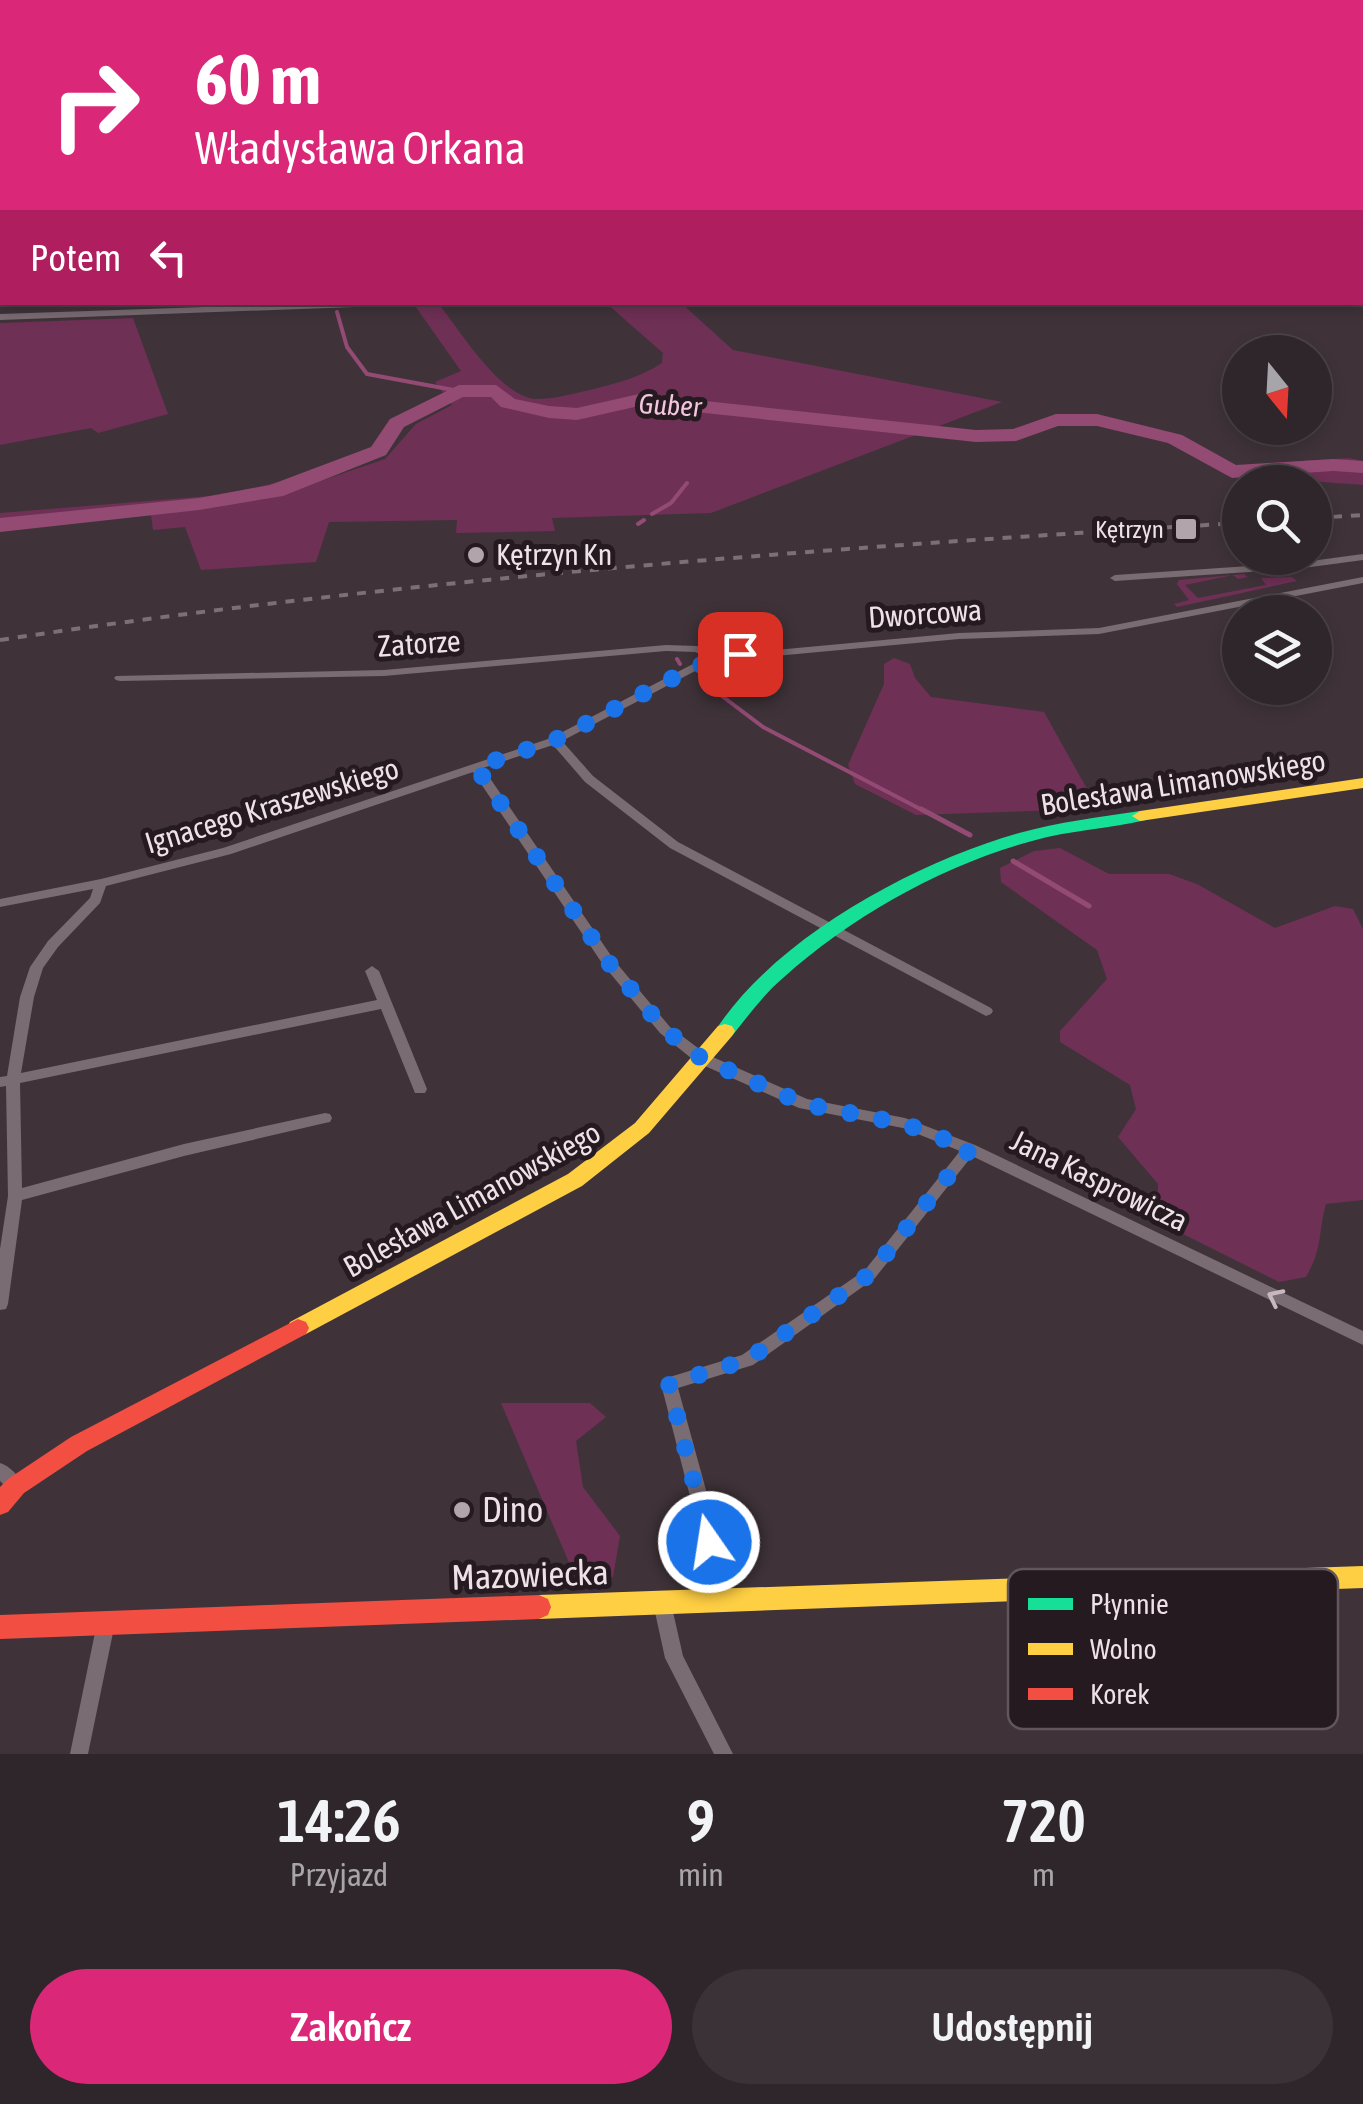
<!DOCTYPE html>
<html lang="pl">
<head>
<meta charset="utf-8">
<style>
  :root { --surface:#2f262b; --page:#3b3237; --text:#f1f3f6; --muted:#a7a5a9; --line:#4a4347; --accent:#db2777 }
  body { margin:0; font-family:"Asap Condensed",sans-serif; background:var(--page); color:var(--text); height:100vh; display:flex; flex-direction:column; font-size:38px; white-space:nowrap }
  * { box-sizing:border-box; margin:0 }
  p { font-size:32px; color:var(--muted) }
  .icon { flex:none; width:55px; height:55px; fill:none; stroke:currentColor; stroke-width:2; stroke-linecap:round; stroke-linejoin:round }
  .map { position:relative; height:1754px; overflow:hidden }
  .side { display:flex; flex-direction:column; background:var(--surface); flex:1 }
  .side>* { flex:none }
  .banner { position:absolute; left:0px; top:0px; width:1365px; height:305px; box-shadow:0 5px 15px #0003,0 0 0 2px var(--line); background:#db2777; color:#fff; overflow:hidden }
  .needle { width:65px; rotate:162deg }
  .buttons { position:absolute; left:1222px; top:335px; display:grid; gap:20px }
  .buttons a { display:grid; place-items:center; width:110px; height:110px; border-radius:50%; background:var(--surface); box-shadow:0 5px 15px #0003,0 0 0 2px var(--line); font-size:50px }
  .pin { position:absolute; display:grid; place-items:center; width:85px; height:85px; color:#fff; margin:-42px; border-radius:20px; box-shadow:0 5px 15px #0006 }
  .me { position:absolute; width:110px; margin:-55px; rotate:347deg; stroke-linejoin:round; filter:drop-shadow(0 0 8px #0008) }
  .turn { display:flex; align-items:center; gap:35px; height:210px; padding:0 30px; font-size:45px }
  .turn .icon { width:130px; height:130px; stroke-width:2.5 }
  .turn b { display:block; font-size:70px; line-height:85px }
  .then { display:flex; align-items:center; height:95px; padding:0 30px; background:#0003; gap:20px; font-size:38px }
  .eta { display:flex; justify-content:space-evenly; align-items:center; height:170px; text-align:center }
  .eta b { font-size:60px; font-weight:600; line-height:70px }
  .button { display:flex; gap:20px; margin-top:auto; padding:20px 30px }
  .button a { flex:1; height:115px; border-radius:60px; background:var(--accent); color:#fff; font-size:40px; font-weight:600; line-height:115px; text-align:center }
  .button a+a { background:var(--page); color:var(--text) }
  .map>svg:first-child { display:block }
  .green { fill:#6f3056 }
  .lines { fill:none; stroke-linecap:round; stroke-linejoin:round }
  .stream-far1 { stroke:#934b74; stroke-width:4 }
  .stream { stroke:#934b74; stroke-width:5 }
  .river { fill:#934b74; fill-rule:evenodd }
  .street { fill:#796c73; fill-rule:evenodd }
  .fast { fill:#16e098; fill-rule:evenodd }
  .slow { fill:#ffcf43; fill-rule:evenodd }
  .jam { fill:#f24e42; fill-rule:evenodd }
  .rail { stroke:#7b7076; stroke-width:4; stroke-dasharray:9 9; stroke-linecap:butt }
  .oneway { stroke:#c6b8bf }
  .route { stroke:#1a73e8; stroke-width:18; stroke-dasharray:0 32.4 }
  .poi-dot { fill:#b1a4ab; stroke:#241a1f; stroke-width:4 }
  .labels { text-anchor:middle; stroke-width:10; stroke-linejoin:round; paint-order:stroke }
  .far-poi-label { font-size:25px; fill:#efe1e8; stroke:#241a1f; text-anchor:end }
  .far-water-label { font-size:28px; font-style:italic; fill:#f3c6dd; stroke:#241a1f }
  .poi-label { font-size:30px; fill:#efe1e8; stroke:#241a1f; text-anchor:start }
  .street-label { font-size:30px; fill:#efe1e8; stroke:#241a1f }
  .near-poi-label { font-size:35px; fill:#efe1e8; stroke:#241a1f; text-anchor:start }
  .near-street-label { font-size:35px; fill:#efe1e8; stroke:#241a1f }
  .key { fill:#241a1f; stroke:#61565b; stroke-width:2.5 }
  .key-label { font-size:28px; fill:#efe1e8 }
</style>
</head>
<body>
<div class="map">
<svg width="1363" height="1754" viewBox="0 0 1363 1754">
  <rect width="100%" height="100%" fill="#3f3339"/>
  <!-- green -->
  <path class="green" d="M680 302 733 350 1002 402 711 513 552 518 555 531 456 533 457 520 329 522 316 562 201 570 185 527 153 530 151 515 58 522 0 532V513L222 495 284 481 297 489 385 459 416 424 452 405 435 382 461 371 413 303H438C459 329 500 397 536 399 554 399 572 394 590 390 617 383 639 378 662 363L663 353 606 303Z
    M133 318 168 414 98 433 91 428 0 445V323Z
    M1349 458 1363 461V485L1283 479 1270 463Z
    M1244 574 1248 577 1238 579 1233 575 1185 585 1198 598 1266 585 1261 578 1292 577 1297 581 1177 607 1174 604 1189 600 1177 584 1179 580Z
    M894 658 910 664 915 678 931 697 1044 712 1096 805 1091 809 916 815 855 784 848 765 884 684V664Z
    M1060 848 1109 874H1169L1197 884 1275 928 1335 906 1353 909 1363 929V1200L1326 1204C1317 1236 1324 1245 1306 1277L1279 1282 1177 1231 1158 1215V1184L1118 1137 1136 1109 1130 1085 1060 1042V1031L1107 979 1097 950 1001 882 1000 868 1034 851Z
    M501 1403H590L606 1417 576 1441 583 1487 620 1536 613 1577 576 1579Z"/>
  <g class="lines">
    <!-- stream-far1 -->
    <path class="stream-far1" d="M337 312 347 347 367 374 459 391
      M652 514 671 503 687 483
      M638 524 644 520
      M677 659 680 664
      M706 684 763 727 926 812"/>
    <!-- stream -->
    <path class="stream" d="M921 809 970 835
      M1013 861 1089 906"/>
    <!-- river -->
    <path class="river" d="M459 385H496L515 399 549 406 577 408 639 394 976 430 1013 429 1056 414H1097L1182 435 1236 465 1333 459 1363 461V473L1333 471 1232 478 1168 443 1097 426H1058L1016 441 976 442 639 406 577 420 549 418 501 407 491 397H463L404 427 386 455 283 496 199 510 0 532V518L199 498 270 485 371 447 390 419Z"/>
    <!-- street -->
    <path class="street" d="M467 0H492L497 2H478Z
      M1361 2H1363V6L1362 2Z
      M1362 28H1363V32H1362Z
      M1362 93H1363V97H1362Z
      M348 302H439L435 304 0 320V314Z
      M1363 554V560L1296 569 1115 581 1110 578 1115 575 1296 563Z
      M1363 577V583L1099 634 959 639 722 661 699 669 562 741 593 776 678 842 991 1008 993 1011 991 1014 986 1016 670 848 585 782 553 745 483 768 614 960 670 1027 706 1054 807 1099 905 1118 975 1145 1363 1331V1345L972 1156 875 1278 753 1365 678 1388 712 1512 729 1600 726 1606 720 1608 714 1606 694 1512 661 1384 663 1379 742 1355 865 1270 960 1151 903 1128 799 1108 696 1062 660 1033 604 966 473 772 231 854 106 886 100 903 58 947 43 968 34 997 21 1073 377 1000 365 971 372 966 379 971 427 1089 425 1093H415L381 1009 20 1083 22 1188 184 1144 325 1113 330 1114 332 1118 330 1122 325 1123 184 1156 22 1200 8 1304 6 1309 0 1310V1249L8 1196 6 1086 0 1087V1077L7 1076 20 997 30 967 48 941 90 898 93 889 0 907V899L101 879 223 848 551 738 691 665 710 658 695 652 666 651 384 676 120 681 116 680 114 678 116 676 384 670 666 645 697 646 721 655 959 633 1099 628Z
      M0 1463C10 1466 20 1477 24 1486L22 1491 16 1494 10 1491 0 1481Z
      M662 1595 668 1597 671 1603 683 1656 733 1754H714L665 1658 653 1603 656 1597Z
      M106 1615 112 1617 115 1623 88 1754H70L97 1623 100 1617Z"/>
    <!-- fast -->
    <path class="fast" d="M1140 811 1148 816 1146 820C1108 829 1070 830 1032 841 943 865 852 916 783 978 763 995 748 1016 732 1036H718L715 1031C776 937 914 863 1019 833 1059 822 1099 817 1140 811Z"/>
    <!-- slow -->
    <path class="slow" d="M1363 778V788L1140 821 1132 816 1140 811Z
      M725 1024 732 1026 735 1031 732 1036 649 1133 582 1186 306 1334 298 1337 290 1334 287 1328 290 1322 568 1174 635 1123 718 1026Z
      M1363 1566V1588L539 1619 530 1615 527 1607 530 1599 539 1595Z"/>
    <!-- jam -->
    <path class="jam" d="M298 1319 306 1322 309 1328 306 1334 87 1451 24 1493 8 1512 0 1515V1487L8 1479 71 1437Z
      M539 1595 548 1599 551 1607 548 1615 539 1619 0 1639V1615Z"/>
    <!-- rail -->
    <path class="rail" d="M1315 518 1363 515
      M0 640C411 578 825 548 1240 523"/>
  </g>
  <!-- one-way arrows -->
  <defs><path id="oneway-chevron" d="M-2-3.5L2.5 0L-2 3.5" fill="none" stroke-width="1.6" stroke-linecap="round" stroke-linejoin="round" transform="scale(2.5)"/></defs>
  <use class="oneway" href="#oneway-chevron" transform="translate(1275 1297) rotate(-154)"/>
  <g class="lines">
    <!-- route -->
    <path class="route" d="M709 1542 669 1384 747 1360 870 1274 970 1149 905 1124 804 1104 701 1058 682 1043 665 1030 609 963 476 767 555 740 694 667 740 654"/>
  </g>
  <!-- markers -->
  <g class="poi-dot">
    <rect x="1174" y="517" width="24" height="24" rx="5"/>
    <circle cx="476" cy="555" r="10"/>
    <circle cx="462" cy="1510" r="10"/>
  </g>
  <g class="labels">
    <!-- far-poi labels -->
    <g class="far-poi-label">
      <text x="1164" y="538">Kętrzyn</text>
    </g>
    <!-- far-water labels -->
    <g class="far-water-label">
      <text transform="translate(670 405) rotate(3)" y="10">Guber</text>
    </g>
    <!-- poi labels -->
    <g class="poi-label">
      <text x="496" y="565">Kętrzyn Kn</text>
    </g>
    <!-- street labels -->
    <g class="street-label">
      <text transform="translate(925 614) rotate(-4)" y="10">Dworcowa</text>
      <text transform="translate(419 644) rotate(-4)" y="10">Zatorze</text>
      <text transform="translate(1183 783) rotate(-9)" y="10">Bolesława Limanowskiego</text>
      <text transform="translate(272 806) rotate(-17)" y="10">Ignacego Kraszewskiego</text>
      <text transform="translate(1099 1181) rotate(26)" y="10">Jana Kasprowicza</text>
      <text transform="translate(472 1200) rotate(-29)" y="10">Bolesława Limanowskiego</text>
    </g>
    <!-- near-poi labels -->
    <g class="near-poi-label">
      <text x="482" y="1522">Dino</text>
    </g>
    <!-- near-street labels -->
    <g class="near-street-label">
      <text transform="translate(530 1575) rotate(-2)" y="12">Mazowiecka</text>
    </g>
  </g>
  <!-- legend -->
  <rect x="1008" y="1569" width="330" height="160" rx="15" class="key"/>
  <rect x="1028" y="1598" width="45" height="12" fill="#16e098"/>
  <rect x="1028" y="1643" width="45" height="12" fill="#ffcf43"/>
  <rect x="1028" y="1688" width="45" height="12" fill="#f24e42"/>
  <g class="key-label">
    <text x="1090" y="1614">Płynnie</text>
    <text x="1090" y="1659">Wolno</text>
    <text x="1090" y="1704">Korek</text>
  </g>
</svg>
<div class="buttons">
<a><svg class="needle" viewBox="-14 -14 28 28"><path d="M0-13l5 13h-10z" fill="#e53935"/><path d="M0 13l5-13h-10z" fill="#a7a5a9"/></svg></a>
<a><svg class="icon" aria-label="search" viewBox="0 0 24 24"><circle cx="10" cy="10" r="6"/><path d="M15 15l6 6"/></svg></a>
<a><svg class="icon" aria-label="layers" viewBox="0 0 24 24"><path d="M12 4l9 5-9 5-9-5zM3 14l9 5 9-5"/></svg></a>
</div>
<div class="pin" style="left:740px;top:654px;background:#d93025"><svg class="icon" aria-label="arrive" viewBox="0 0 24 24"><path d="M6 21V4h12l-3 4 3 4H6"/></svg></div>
<svg class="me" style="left:709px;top:1542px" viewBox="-20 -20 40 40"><circle r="17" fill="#1a73e8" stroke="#fff" stroke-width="3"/><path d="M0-11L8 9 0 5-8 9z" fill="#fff"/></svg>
<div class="banner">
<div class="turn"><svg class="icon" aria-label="right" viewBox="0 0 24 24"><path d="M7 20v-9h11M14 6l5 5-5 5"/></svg><div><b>60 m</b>Władysława Orkana</div></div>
<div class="then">Potem<svg class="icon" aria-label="left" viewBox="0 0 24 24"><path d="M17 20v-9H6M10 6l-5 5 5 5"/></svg></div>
</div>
</div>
<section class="side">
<div class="eta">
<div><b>14:26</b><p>Przyjazd</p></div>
<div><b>9</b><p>min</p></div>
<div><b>720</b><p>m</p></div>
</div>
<div class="button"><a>Zakończ</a><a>Udostępnij</a></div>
</section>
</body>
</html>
